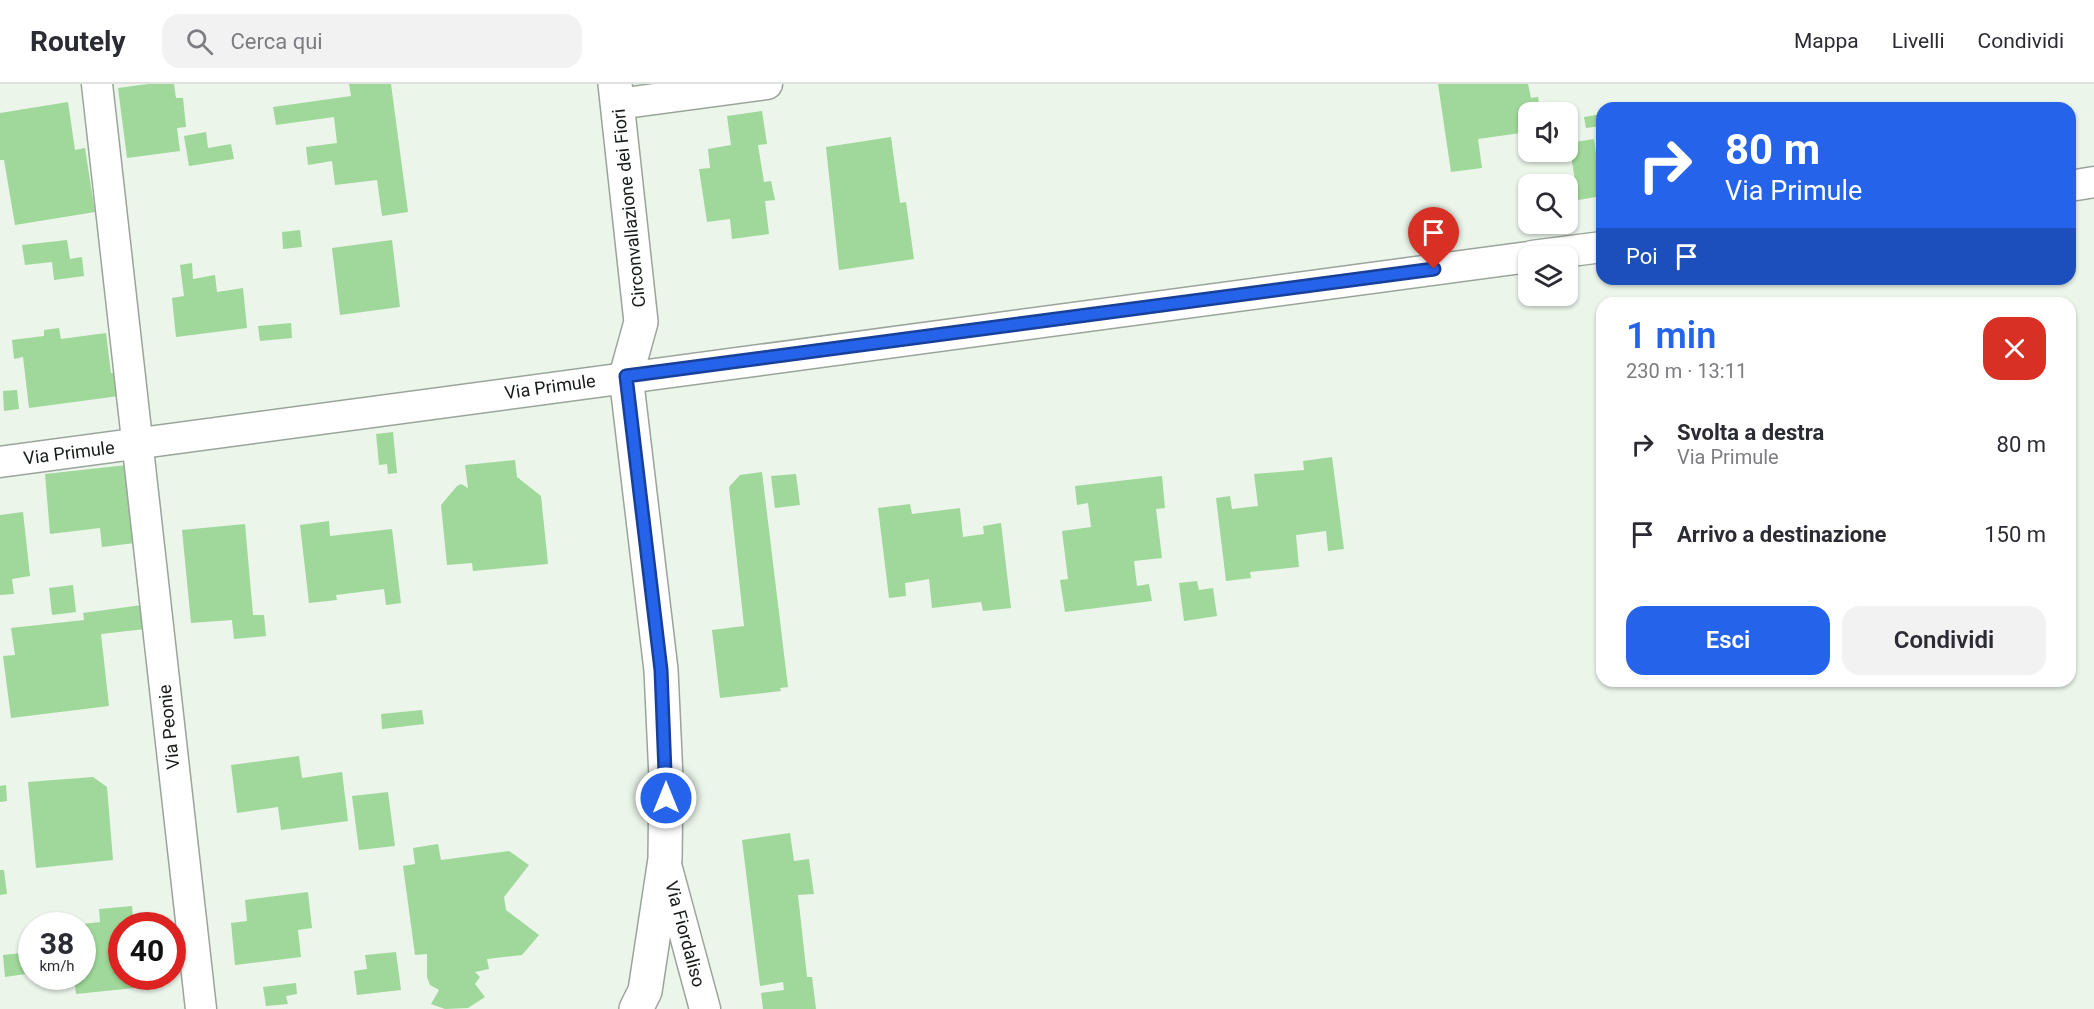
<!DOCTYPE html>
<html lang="it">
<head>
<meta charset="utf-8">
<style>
  :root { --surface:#fff; --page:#f2f2f3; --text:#2b2b33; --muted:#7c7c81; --line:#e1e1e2; --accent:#2563eb }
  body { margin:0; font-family:Roboto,sans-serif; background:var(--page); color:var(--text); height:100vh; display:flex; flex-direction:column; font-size:22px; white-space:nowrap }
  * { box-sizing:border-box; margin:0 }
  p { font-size:20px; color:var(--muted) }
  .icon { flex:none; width:33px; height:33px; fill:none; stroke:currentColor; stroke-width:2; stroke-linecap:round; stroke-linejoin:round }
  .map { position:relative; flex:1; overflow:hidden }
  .drawer { position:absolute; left:1596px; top:213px; width:480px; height:390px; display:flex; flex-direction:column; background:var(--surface); border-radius:18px; box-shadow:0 2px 4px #0004 }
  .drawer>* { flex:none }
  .banner { position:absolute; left:1596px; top:18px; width:480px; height:183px; border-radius:18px; box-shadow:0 2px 4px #0004; background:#2563eb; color:#fff; overflow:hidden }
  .fabs { position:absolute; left:1518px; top:18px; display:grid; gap:12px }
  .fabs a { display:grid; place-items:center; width:60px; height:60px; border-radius:12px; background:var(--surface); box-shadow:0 2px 4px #0004; font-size:30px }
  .speed { position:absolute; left:18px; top:828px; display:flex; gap:12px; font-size:30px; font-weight:700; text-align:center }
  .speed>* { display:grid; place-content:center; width:78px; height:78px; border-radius:50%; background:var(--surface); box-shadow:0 2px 4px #0004; line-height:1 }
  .speed small { font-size:15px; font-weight:400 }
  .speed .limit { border:9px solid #d22; background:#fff; color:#111 }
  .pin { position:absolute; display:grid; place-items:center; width:51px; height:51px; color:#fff; margin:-62px -26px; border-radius:50% 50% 50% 0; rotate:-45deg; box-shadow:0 0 6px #0007 }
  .pin .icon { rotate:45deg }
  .me { position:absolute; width:66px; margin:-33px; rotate:0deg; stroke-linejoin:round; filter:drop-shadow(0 0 4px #0008) }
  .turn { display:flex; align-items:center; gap:21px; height:126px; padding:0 30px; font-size:27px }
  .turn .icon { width:78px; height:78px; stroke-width:2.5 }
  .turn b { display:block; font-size:42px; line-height:51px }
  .then { display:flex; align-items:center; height:57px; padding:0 30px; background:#0003; gap:12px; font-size:22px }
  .round { display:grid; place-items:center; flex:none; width:63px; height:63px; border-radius:18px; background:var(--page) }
  .head { display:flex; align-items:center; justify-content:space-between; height:102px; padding:0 30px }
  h1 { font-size:36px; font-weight:600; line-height:45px; color:var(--accent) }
  .cta { display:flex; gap:12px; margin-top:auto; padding:12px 30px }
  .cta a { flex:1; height:69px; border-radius:18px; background:var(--accent); color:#fff; font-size:24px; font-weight:600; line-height:69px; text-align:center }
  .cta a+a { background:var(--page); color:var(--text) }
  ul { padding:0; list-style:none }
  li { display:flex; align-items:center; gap:18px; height:90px; padding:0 30px }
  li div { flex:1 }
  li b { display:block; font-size:22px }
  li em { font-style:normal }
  header { display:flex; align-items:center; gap:36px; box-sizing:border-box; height:84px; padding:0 30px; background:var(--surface); border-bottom:2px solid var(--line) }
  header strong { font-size:28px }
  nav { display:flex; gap:33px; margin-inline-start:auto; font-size:21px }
  .search { width:420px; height:54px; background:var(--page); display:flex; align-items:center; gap:15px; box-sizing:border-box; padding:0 21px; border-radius:18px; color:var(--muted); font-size:22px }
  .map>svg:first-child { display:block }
  .building { fill:#9fd89a }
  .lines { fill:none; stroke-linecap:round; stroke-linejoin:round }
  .minor-casing { stroke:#9aa49a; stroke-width:33 }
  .tertiary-casing { stroke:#9aa49a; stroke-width:36 }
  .minor { stroke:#fff; stroke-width:30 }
  .tertiary { stroke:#fff; stroke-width:33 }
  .route-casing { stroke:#184099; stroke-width:15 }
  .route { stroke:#2563eb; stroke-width:10 }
  .labels { text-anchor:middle; stroke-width:4.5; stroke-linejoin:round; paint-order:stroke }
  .street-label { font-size:18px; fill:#181c18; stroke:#fff }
</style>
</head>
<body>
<header>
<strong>Routely</strong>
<div class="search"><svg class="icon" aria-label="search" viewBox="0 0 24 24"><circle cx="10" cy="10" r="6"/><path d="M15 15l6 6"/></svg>Cerca qui</div>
<nav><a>Mappa</a><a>Livelli</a><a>Condividi</a></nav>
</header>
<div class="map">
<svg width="2094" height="925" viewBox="0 0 2094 925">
  <rect width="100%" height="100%" fill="#ebf5ea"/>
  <!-- building -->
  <path class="building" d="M148 0H174L176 14H183L186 43 177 44 180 67 127 74 118 4Z
    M349 0H391L408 128 382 132 377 96 335 101 332 77 308 81 306 63 337 59 334 33 276 41 273 23 351 12Z
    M1438 0H1528L1531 14 1538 13 1540 28H1528V48L1478 55 1482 84 1451 88Z
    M68 18 75 66 85 64 95 128 15 141 4 76H0V29Z
    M762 27 767 60 758 61 764 98 771 97 775 116 765 117 769 150 732 155 730 135 707 138 699 85 710 84 708 65 731 61 727 32Z
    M1602 30V42L1586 44 1584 33Z
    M206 48 208 64 231 60 234 75 189 82 184 52Z
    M891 53 900 119 906 118 914 175 839 186 826 63Z
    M1594 55 1596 70 1602 69V112L1578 116 1569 59Z
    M300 146 302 163 283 165 282 148Z
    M67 156 70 175 82 173 84 192 54 196 52 178 25 181 22 161Z
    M392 156 400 223 340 231 332 164Z
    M192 179 193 195 215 191 217 208 243 204 247 244 176 253 172 214 184 212 180 181Z
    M291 239 292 254 260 257 258 242Z
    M59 244 61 255 106 249 111 289H117L119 312 29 324 23 273 14 275 12 256 44 252V246Z
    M17 306 19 325 4 327 3 307Z
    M393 348 397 389 388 390 387 380 379 381 376 350Z
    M1332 373 1344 465 1328 467 1326 447 1296 451 1299 483 1250 488 1251 494 1226 497 1216 414 1230 412 1232 425 1258 422 1254 390 1304 386 1303 377Z
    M515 376 517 393 541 412 548 480 473 487 472 479 447 481 441 421 457 402 461 400 468 404 465 381Z
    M127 381 135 459 102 463 100 444 50 450 45 390Z
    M762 388 788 603 780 604 781 607 720 614 712 546 744 542 729 403 740 391Z
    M796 390 800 421 775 424 771 392Z
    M1162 392 1165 424 1156 425 1162 474 1134 477 1137 502 1149 500 1152 517 1065 528 1060 496 1068 495 1062 447 1091 443 1088 419 1077 421 1075 402Z
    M910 420 912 430 960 424 963 453 984 450 983 442 1001 439 1011 524 983 527 981 518 932 524 929 495 905 499 906 512 889 514 878 424Z
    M23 428 30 492 12 495 14 510 0 511V431Z
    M329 437 330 452 392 445 401 519 386 521 384 505 336 511 337 516 309 519 300 441Z
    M245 440 253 531H264L266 552 234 555 232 536 191 539 182 446Z
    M1197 497 1199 506 1213 504 1217 532 1184 537 1179 499Z
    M73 501 76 528 52 531 49 504Z
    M142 521 145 545 101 550 109 622 11 634 3 572 15 571 11 544 84 536 83 529Z
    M422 626 424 640 382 645 381 630Z
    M299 672 302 694 342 688 348 737 281 746 278 723 237 729 231 681Z
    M93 693 107 703 113 776 36 784 28 698Z
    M6 701 7 717 0 718V702Z
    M388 708 395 762 359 766 352 712Z
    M790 749 794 777 809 775 814 810 798 811 807 893H812L816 925H763L761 909 784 906 783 898 760 902 742 756Z
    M438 760 441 776 509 767 529 781 504 813 506 826 539 851 522 871 487 875 489 885 475 888 480 893 475 900 485 913 468 924 445 925 431 920 439 906 430 901 427 893V870L415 871 403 782 415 780 413 764Z
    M0 786H4L7 810 0 811Z
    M308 808 312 844 298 846 301 873 235 881 231 839 247 837 245 816Z
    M132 822 133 835 148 834 149 842H122V892H154V902L76 910 74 892H82V840L100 838 99 825Z
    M32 868V889L5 893 3 871Z
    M396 868 401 906 357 911 354 887 367 885 365 871Z
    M296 899 297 910 286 912 288 920 266 922 263 903Z"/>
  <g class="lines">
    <defs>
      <path id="minor" d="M97 0 201 925
        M618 20 767 0
        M2070 102 2094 98
        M1532 172 1602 163
        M0 378 1528 173
        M665 777 705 925"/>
      <path id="tertiary" d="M615 0 641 238 626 292 661 586 666 694 665 775 645 907 636 925"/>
    </defs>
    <!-- minor casing -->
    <use href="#minor" class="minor-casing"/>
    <!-- tertiary casing -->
    <use href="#tertiary" class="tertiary-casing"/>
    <!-- minor -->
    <use href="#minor" class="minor"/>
    <!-- tertiary -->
    <use href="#tertiary" class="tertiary"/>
  </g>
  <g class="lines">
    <defs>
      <path id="route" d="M666 714 661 586 626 292 1434 185"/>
    </defs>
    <!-- route casing -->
    <use href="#route" class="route-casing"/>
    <!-- route -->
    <use href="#route" class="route"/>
  </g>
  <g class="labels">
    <!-- street labels -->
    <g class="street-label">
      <text transform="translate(629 124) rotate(-96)" y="6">Circonvallazione dei Fiori</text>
      <text transform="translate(550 303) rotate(-8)" y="6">Via Primule</text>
      <text transform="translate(69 369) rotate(-7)" y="6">Via Primule</text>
      <text transform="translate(169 643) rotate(-96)" y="6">Via Peonie</text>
      <text transform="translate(685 850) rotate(75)" y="6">Via Fiordaliso</text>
    </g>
  </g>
</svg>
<div class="fabs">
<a><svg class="icon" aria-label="sound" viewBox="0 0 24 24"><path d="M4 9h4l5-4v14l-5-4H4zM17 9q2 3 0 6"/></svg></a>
<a><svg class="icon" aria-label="search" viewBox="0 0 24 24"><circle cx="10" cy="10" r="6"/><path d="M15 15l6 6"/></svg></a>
<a><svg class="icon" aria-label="layers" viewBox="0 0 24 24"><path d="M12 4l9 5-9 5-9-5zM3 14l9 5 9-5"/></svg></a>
</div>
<div class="speed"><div>38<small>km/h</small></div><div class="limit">40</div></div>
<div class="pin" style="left:1434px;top:185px;background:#d93025"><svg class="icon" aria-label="arrive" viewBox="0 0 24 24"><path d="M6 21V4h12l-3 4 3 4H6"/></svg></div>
<svg class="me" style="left:666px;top:714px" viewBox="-20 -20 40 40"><circle r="17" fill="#2563eb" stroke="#fff" stroke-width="3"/><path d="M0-11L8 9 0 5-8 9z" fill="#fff"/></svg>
<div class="banner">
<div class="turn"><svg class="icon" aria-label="right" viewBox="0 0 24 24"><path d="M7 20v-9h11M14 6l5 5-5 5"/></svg><div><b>80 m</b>Via Primule</div></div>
<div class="then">Poi<svg class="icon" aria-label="arrive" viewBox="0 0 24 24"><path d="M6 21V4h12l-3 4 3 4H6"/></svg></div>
</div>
<section class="drawer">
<div class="head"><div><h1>1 min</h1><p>230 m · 13:11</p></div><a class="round" style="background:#d93025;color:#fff"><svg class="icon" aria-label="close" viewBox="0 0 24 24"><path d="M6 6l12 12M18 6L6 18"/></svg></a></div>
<ul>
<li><svg class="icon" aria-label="right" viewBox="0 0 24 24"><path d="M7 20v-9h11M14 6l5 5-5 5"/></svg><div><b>Svolta a destra</b><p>Via Primule</p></div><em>80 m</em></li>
<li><svg class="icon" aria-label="arrive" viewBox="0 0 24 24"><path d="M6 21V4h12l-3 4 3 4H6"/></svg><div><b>Arrivo a destinazione</b></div><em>150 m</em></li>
</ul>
<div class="cta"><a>Esci</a><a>Condividi</a></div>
</section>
</div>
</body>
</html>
